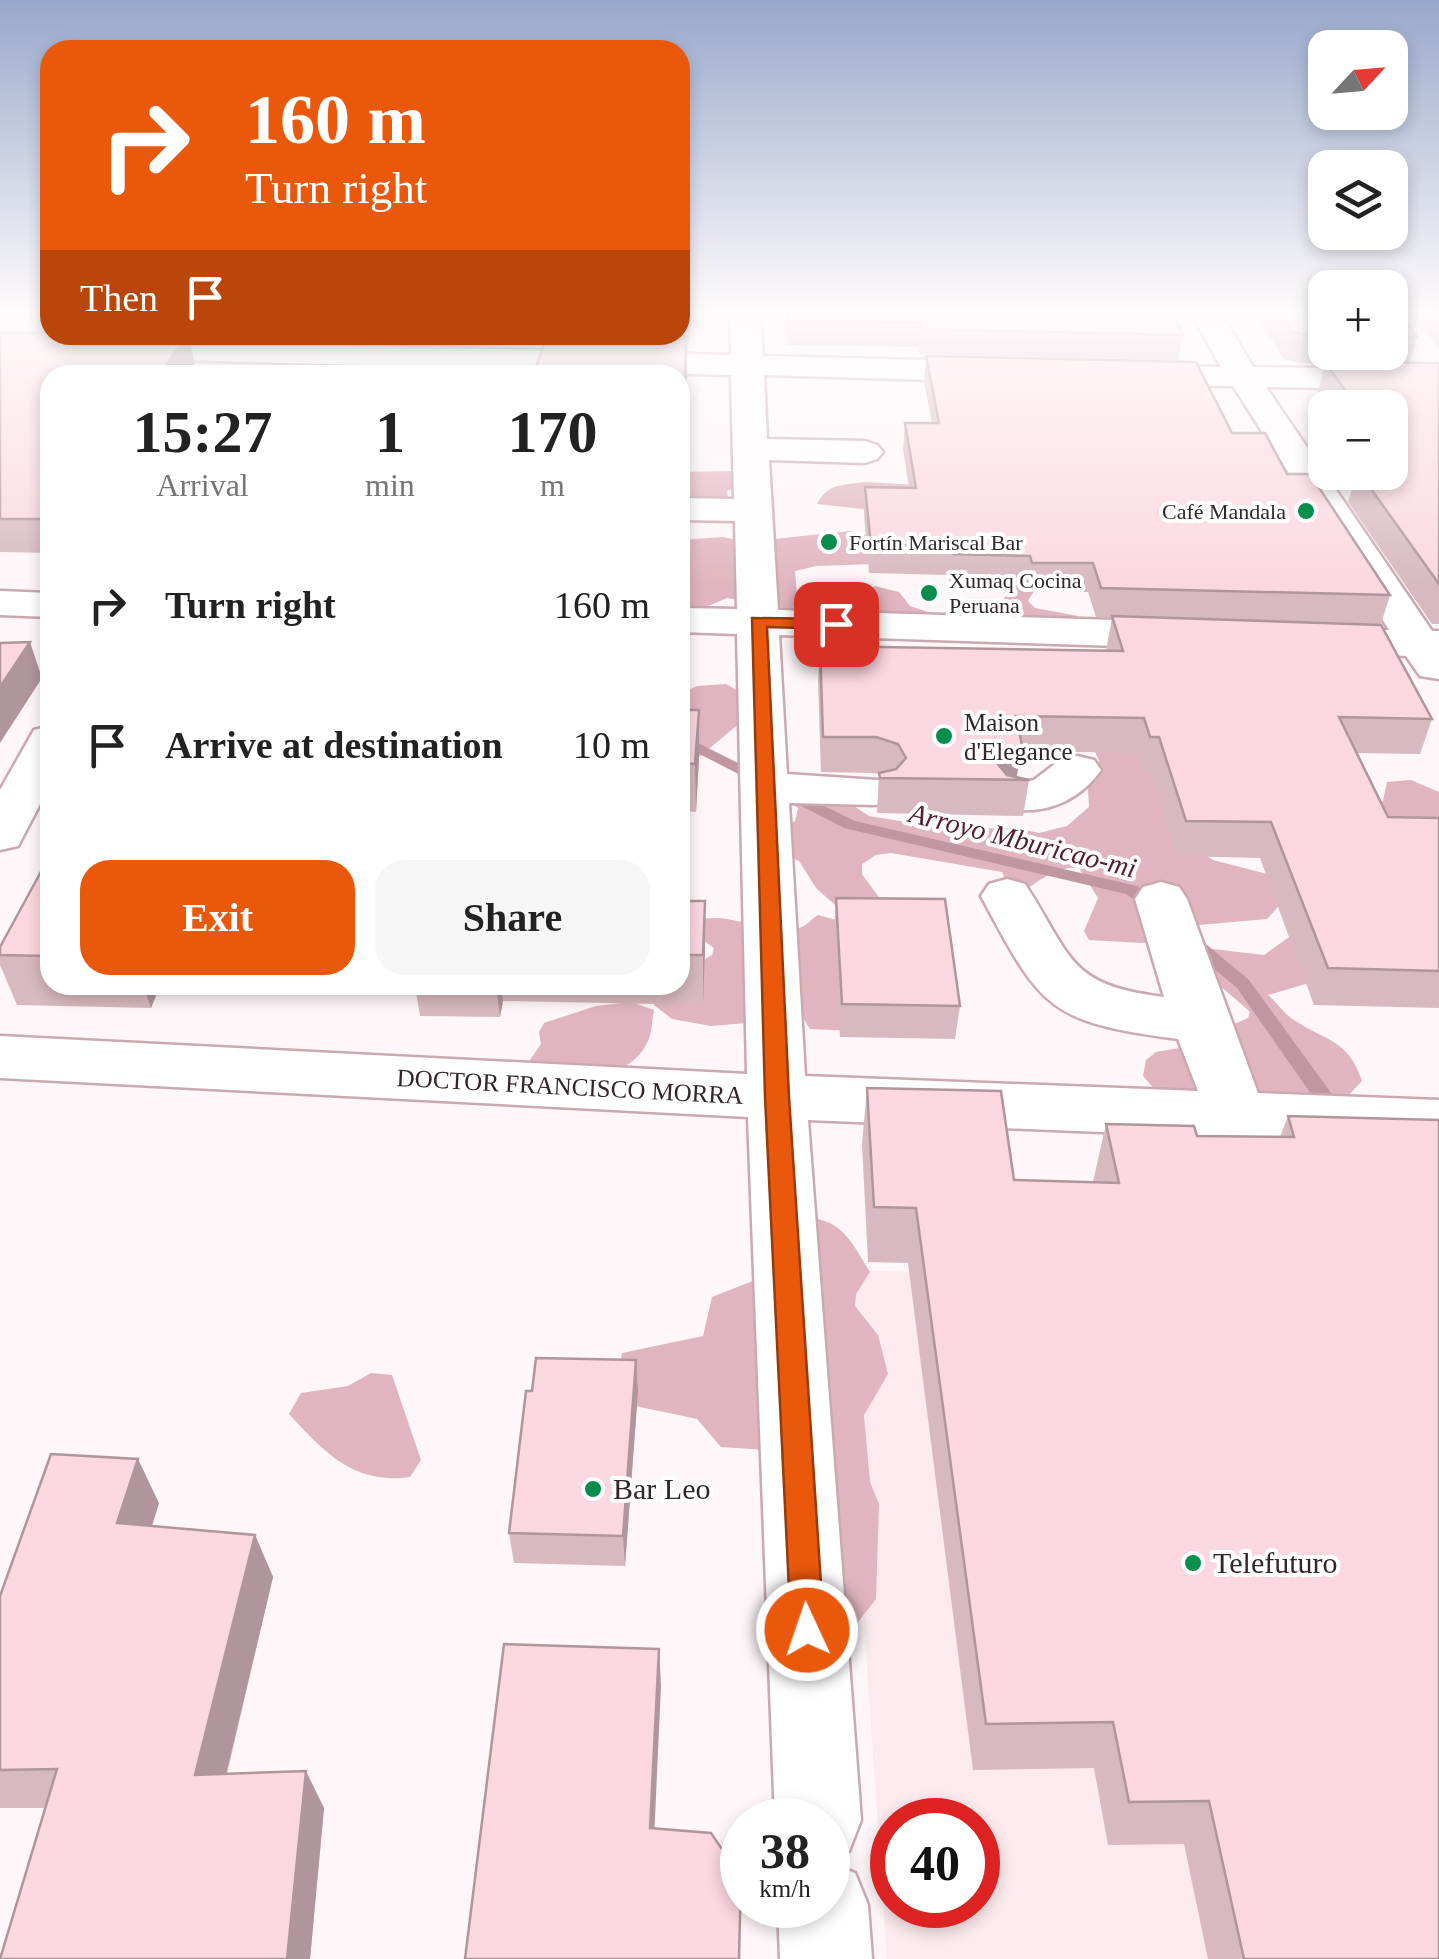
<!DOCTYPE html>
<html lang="en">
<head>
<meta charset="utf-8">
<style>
  :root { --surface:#fff; --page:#f6f6f6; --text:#222; --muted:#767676; --accent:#ea580c }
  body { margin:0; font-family:Georgia,serif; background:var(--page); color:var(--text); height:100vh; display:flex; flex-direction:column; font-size:38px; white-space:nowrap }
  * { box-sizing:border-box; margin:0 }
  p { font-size:32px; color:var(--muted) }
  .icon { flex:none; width:55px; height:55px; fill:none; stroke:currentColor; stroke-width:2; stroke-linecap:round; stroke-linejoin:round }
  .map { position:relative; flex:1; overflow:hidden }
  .drawer { position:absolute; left:40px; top:365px; width:650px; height:630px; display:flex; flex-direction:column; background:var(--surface); border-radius:30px; box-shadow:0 5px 15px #0003 }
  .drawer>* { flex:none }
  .guide { position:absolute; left:40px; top:40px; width:650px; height:305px; border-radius:30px; box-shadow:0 5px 15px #0003; background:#ea580c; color:#fff; overflow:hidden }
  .needle { width:65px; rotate:64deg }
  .buttons { position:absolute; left:1308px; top:30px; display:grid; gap:20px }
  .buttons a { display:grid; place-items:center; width:100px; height:100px; border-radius:20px; background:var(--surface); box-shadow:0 5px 15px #0003; font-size:50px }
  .speed { position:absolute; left:720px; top:1798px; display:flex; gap:20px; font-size:50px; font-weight:700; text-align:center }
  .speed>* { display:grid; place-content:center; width:130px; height:130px; border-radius:50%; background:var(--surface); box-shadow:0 5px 15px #0003; line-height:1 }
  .speed small { font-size:25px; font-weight:400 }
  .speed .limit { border:15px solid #d22; background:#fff; color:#111 }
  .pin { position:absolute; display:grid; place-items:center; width:85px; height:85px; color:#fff; margin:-42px; border-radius:20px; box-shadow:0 5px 15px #0006 }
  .me { position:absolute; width:110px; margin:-55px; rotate:357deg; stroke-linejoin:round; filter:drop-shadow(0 0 8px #0008) }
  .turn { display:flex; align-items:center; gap:35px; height:210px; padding:0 40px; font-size:45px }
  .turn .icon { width:130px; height:130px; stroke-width:2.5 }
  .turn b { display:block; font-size:70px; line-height:85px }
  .then { display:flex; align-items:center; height:95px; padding:0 40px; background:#0003; gap:20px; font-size:38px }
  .eta { display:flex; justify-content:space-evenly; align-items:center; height:170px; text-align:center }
  .eta b { font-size:60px; font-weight:700; line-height:70px }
  .action { display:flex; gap:20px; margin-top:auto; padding:20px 40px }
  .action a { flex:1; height:115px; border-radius:30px; background:var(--accent); color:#fff; font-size:40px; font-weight:700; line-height:115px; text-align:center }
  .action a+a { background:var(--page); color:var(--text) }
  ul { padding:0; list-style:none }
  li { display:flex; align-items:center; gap:30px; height:140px; padding:0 40px }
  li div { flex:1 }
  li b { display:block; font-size:38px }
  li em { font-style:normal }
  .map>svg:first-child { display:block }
  .built { fill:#fceaee; fill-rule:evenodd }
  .forest { fill:#e1b5bf }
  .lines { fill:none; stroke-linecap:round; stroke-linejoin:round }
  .stream { fill:#c096a0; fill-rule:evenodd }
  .minor-casing { stroke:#cba9b0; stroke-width:5 }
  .minor { fill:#fff; fill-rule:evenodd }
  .wall { fill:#d8b9c0 }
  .shaded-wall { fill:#b0969c }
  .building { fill:#fbd7df; stroke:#b0969c; stroke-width:2.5 }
  .route { fill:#ea580c; stroke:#983908; stroke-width:2.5 }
  .poi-dot { fill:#088e4c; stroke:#fff; stroke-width:4 }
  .labels { text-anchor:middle; stroke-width:8; stroke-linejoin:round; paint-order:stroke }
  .far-poi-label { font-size:22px; fill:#332528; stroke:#fff; text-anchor:start }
  .poi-label { font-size:25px; fill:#332528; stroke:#fff; text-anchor:start }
  .street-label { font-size:25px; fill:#332528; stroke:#fff }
  .water-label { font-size:28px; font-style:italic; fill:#531d2e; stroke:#fff }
  .near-poi-label { font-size:30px; fill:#332528; stroke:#fff; text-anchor:start }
</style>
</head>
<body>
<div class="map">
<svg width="1439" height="1959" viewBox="0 0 1439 1959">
  <rect width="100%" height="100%" fill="#fef6f8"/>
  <!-- built -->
  <path class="built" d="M840 1270 1336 1282 1439 1959H887ZM892 1820H978V1905H892Z"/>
  <!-- forest -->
  <path class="forest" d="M730 471 742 473 745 485 727 491 728 498 680 507V472Z
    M866 482 917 485 880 511 817 504C827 483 845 485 866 482Z
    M850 531 884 539 874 564 816 566 795 571 798 606 789 609 727 598 680 618V540L723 537 746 542Z
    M973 561 1036 587 1028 601 1035 608 1078 616 1066 623 990 618 984 611 998 608 1007 594 984 580Z
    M875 586 899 592 910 606 943 617 848 616 838 606Z
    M1088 671 1202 853 1213 860 1267 874 1284 900 1267 919 1199 925 1169 939 1142 943 1089 940 1084 931 1098 898 1079 868C1057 866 1040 880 1023 892L1008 887 1002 872 891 853 876 855 862 864V874L883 903 844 913 816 888 799 861 775 851V831L795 821 798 808 785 799 848 802 869 816 949 829 1016 828 1039 833 1067 826 1089 807 1088 789 1099 761 1093 747Z
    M726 684 750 698 741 722 680 773V694L697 686Z
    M1411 780 1439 792V862L1247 781 1372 802 1383 801 1387 782Z
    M818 915 847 923 855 1031 810 1029 803 1018 711 1026 672 1019 654 1005 651 987 680 985 685 971 712 955 714 948 704 941 703 919C737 913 766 937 799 928 807 926 811 919 818 915Z
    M1289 937 1300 942 1309 983 1268 995C1277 1003 1282 1011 1291 1018 1324 1041 1348 1038 1362 1081L1347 1097 1157 1092 1143 1076 1146 1060 1156 1052 1179 1048 1248 1018 1250 1012C1225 988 1213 985 1194 954L1213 949 1264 955Z
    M631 1002 654 1010C652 1020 652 1032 648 1041 632 1078 584 1078 550 1083L530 1060 541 1044 539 1032 544 1023 596 1006Z
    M798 1216C842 1219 848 1236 870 1272L856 1294 855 1306 878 1335 888 1374 864 1415 870 1482 879 1504 876 1599 855 1626 832 1628 769 1450 721 1447 697 1419 626 1404 619 1370 622 1353 703 1336 712 1297 755 1280Z
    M371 1373 392 1375 421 1460 410 1477C354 1485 324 1452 289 1414L301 1393 348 1386Z"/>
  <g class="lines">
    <!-- stream -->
    <path class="stream" d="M448 335H458L454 375H444Z
      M680 734 764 776 767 779 764 782H754L680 744Z
      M787 788 855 821 1137 886 1162 909 1154 914 1126 894 844 828 782 796 779 793 782 790Z
      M1189 933 1195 935 1249 980 1342 1108 1345 1113 1342 1118H1328L1237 988 1183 943 1180 939 1183 935Z"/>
    <defs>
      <path id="minor" d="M730 313H760L763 356 1001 362 1017 372 1001 382 764 375 767 439 865 441 877 445 883 452 877 459 865 463 769 460 778 610 1182 622 1197 626 1203 635 1197 644 1182 648 779 635 787 774 892 781 899 791 892 801 875 805 789 803 805 1076 1198 1091 1178 1039C1047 1022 1041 1008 981 896L989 884 1007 879 1025 884C1073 958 1067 985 1164 997L1135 899 1143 887 1161 882 1179 887 1187 899 1258 1093 1439 1100V1146L808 1120 861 1820 849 1851 828 1859V1820H775L748 1117 0 1078V1036L747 1074 737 634 680 632V608L737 609 735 521 680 520V498L734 499 731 375 0 355V337L731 355Z
        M1191 313H1221L1253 367 1439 370V390L1266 387 1432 631H1439V679L1420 676 1406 656 1303 649 1297 640 1303 631 1389 630 1233 386 1127 385 1111 375 1127 365 1221 367Z
        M0 591 50 593V617L0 615Z
        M50 726V785L18 846 0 850V790L34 730Z
        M1077 756 1094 760 1101 770C1078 803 1040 817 1002 807L995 797 1002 787 1034 780 1060 760Z
        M828 1862 855 1873 868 1905 872 1959H780L778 1905H828Z"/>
    </defs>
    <!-- minor casing -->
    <use href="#minor" class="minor-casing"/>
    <!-- minor -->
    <use href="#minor" class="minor"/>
  </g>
  <!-- wall -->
  <path class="wall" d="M680 313H690L688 349H687L684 437H680V375L546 339 397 342 396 335H680Z
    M785 313H1172L1183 335 1178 360 919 354 918 347 787 345Z
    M1255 313H1325V352H1390V313L1417 337 1409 363H1439V624H1432L1348 502 1357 472H1390V408H1329L1318 391 1325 364 1299 363 1284 359Z
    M1414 313H1439V350Z
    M0 333 50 335H215L212 338H189L195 364 187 375H50V553L0 552Z
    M926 356 1232 433 1287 474 1390 595 1381 624 1432 719 1420 754 1356 753 1388 817 1439 818V1008L1314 1005 1260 858 1177 856 1151 773 1142 772 1136 753 1021 751 1017 777 1029 780 1023 816 877 813 879 774 873 773 821 772 818 681 820 646 1106 651 1112 618 1096 617 1088 592 1027 591 1026 584 950 583 948 575 869 573 864 515 865 487 909 488 903 449 905 423H932L924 382Z
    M680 710H699V757L696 812 682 811Z
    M50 855V985H680V901L705 950 703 1005 503 1001 500 1017 420 1016 416 992 160 987 151 1008 17 1005 0 965V955Z
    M836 898 960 1006 955 1039 840 1037 834 930Z
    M867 1088 1014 1180 1093 1182 1106 1124 1197 1136 1280 1137 1288 1116 1439 1120V1959H1208L1184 1844 1108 1845 1094 1768 973 1770 908 1263 868 1262 862 1144Z
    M636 1360 638 1391 625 1566 514 1563 509 1533 532 1391Z
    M159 1503 152 1526 255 1535 273 1577 227 1774 324 1808 310 1959H0L45 1808H0V1596Z"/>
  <!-- shaded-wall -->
  <path class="shaded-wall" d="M188 335 195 364 187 375H159Z
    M686 339 687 376 684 437V399Z
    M50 512V536L45 519Z
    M30 642 42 678 0 743V687Z
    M699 710V757L696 812 695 764Z
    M1022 745 1016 780H994L996 762 1004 749Z
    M681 763 682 811 680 849V785Z
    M705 901V950L703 1005V955Z
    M143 985H160L151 1008Z
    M496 985H501L503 1001 500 1017Z
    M636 1360 638 1391 625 1566 623 1536Z
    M138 1459 159 1503 139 1566 117 1523Z
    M255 1535 273 1577 217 1812 195 1775Z
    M659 1649 661 1686 653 1862 650 1828Z
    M306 1771 324 1808 310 1959H287Z"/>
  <!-- building -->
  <path class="building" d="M680 313H689L688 329H680Z
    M787 313H1172L1183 335 921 329 920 323 788 320Z
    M1280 313H1325V335H1306L1291 331Z
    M1390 313H1401L1417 337H1390Z
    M0 333H50V335H188L159 375H50V512L45 519H0Z
    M547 336 686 339 684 399H680V375H533Z
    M926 356 1196 362 1232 433H1265L1287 474H1310L1390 595 1101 588 1093 563H1032L1030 556 953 554 952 546 871 545 865 487 916 488 905 423H939Z
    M1325 362 1439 363V584L1359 472H1390V470H1403L1390 452V408H1358Z
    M1112 616 1381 625 1432 719 1339 717 1388 817 1439 818V971L1328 968 1271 822 1186 821 1159 737H1150L1144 718 1016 716 1022 745 1004 749 996 762 1007 775 1029 780 880 778 879 773 896 769 906 758 898 744 876 737H823L820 646 1123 651Z
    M30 642 0 687V643Z
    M680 710H699L695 764 681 763 680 785Z
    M50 855V956L0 955V947Z
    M836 898 945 899 960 1006 842 1004Z
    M680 901H705L703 955H680Z
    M867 1088 1001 1091 1014 1180 1119 1183 1106 1124 1194 1126 1197 1136 1294 1137 1288 1116 1439 1120V1959H1244L1209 1801 1129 1802 1113 1722 986 1724 916 1208 874 1207Z
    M536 1358 636 1360 623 1536 509 1533 526 1391H532Z
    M51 1454 138 1459 117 1523 255 1535 195 1775 306 1771 287 1959H0L57 1769 0 1770V1596Z
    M504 1644 659 1649 650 1828 711 1833 741 1877 739 1959H465Z"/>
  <!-- sky -->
  <linearGradient id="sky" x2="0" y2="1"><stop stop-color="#98a8cb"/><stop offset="0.53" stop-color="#fffbfc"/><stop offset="1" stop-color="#fffbfc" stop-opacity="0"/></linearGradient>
  <rect width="1439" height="588" fill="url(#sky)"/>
  <!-- route -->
  <path class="route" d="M752 618 836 619 844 624 836 629 767 627 789 1097 824 1630 819 1641 807 1646 796 1641 791 1630 765 1097Z"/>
  <!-- markers -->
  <g class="poi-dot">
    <circle cx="1306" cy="511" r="10"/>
    <circle cx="829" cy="542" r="10"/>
    <circle cx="929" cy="593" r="10"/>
    <circle cx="944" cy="736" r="10"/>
    <circle cx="593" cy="1489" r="10"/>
    <circle cx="1193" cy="1563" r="10"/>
  </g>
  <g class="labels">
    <!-- far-poi labels -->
    <g class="far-poi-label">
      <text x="1286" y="519" text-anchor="end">Café Mandala</text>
      <text x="849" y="550">Fortín Mariscal Bar</text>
      <text x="949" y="588">Xumaq Cocina<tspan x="949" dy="25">Peruana</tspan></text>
    </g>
    <!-- poi labels -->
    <g class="poi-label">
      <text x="964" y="731">Maison<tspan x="964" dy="29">d'Elegance</tspan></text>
    </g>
    <!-- street labels -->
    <g class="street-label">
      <text transform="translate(570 1086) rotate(3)" y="9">DOCTOR FRANCISCO MORRA</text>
    </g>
    <!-- water labels -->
    <g class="water-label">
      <text transform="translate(1023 840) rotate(14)" y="10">Arroyo Mburicao-mi</text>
    </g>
    <!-- near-poi labels -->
    <g class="near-poi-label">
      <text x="613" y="1499">Bar Leo</text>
      <text x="1213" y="1573">Telefuturo</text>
    </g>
  </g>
</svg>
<div class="buttons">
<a><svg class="needle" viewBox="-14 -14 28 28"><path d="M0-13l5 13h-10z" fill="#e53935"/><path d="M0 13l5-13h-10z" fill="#767676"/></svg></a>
<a><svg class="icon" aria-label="layers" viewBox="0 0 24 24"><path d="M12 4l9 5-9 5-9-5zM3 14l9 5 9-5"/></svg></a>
<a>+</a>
<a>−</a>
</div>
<div class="speed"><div>38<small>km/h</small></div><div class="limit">40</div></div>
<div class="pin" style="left:836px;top:624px;background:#d93025"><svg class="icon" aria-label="arrive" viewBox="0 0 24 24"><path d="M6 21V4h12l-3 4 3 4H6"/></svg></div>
<svg class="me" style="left:807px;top:1630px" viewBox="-20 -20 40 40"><circle r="17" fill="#ea580c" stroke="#fff" stroke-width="3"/><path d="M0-11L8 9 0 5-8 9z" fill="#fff"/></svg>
<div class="guide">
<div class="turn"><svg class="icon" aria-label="right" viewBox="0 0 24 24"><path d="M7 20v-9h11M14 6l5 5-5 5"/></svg><div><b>160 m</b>Turn right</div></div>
<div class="then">Then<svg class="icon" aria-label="arrive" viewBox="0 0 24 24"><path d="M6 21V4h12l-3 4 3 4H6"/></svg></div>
</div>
<section class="drawer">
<div class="eta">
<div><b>15:27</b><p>Arrival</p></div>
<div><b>1</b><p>min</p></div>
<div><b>170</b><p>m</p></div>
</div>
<ul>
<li><svg class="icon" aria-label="right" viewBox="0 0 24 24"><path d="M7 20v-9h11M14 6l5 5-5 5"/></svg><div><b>Turn right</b></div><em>160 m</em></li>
<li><svg class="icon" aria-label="arrive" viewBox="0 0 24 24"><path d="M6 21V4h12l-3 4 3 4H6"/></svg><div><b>Arrive at destination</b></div><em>10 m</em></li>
</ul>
<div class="action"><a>Exit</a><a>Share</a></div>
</section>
</div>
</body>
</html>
